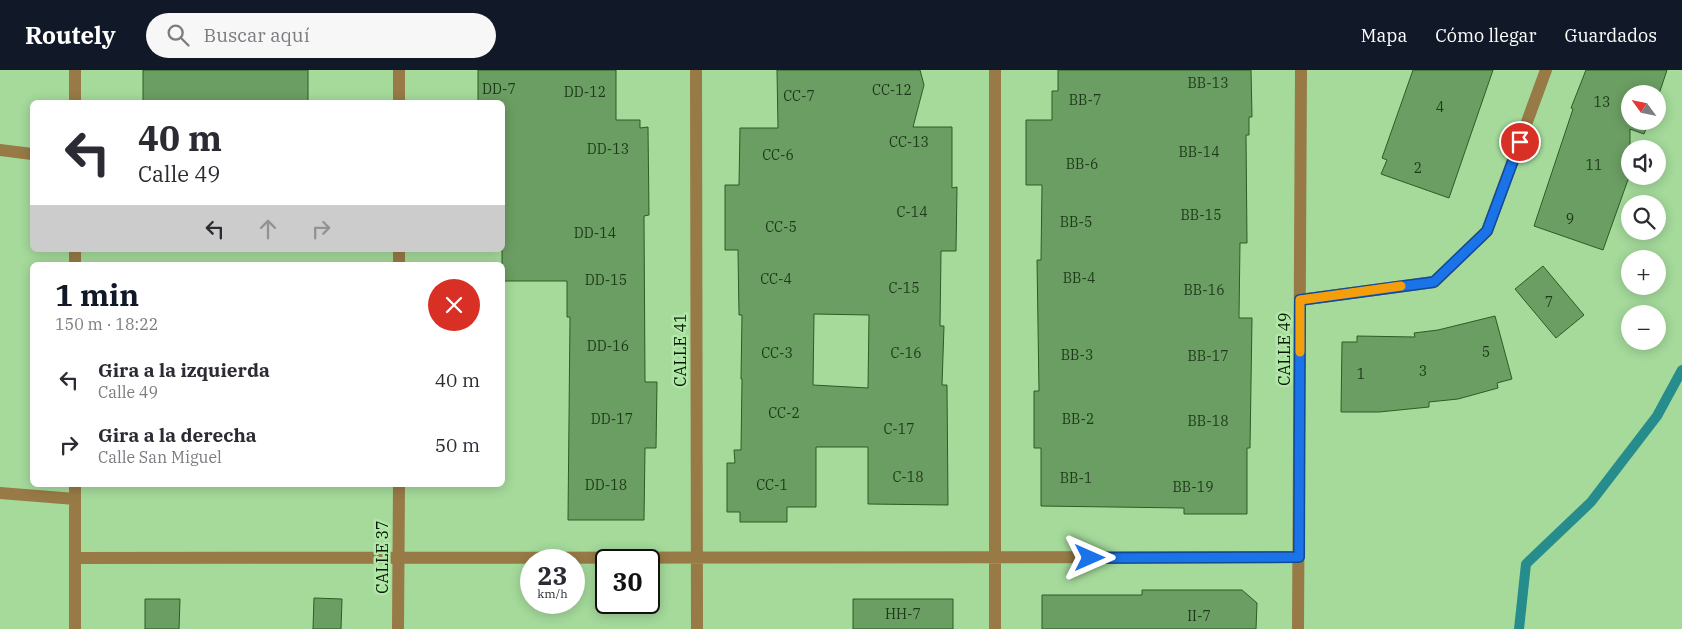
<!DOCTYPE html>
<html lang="es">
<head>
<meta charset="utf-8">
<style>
  :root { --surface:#fff; --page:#f7f7f7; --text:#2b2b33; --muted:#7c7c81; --accent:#111827 }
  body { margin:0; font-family:"IBM Plex Serif",serif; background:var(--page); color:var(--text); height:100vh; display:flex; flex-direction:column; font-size:19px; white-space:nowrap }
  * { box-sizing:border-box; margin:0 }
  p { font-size:16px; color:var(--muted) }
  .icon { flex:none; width:28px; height:28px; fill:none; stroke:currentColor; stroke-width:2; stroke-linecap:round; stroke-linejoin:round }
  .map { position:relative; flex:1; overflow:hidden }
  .drawer { position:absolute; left:30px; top:192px; width:475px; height:225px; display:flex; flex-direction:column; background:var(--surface); border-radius:8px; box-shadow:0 2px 12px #0003 }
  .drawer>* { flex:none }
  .guide { position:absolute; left:30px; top:30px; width:475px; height:152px; border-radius:8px; box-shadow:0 2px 12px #0003; background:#fff; color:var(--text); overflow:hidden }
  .needle { width:32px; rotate:303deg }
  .tools { position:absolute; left:1621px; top:15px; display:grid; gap:10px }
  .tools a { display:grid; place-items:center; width:45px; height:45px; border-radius:50%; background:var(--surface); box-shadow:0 2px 12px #0003; font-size:25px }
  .speed { position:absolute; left:520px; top:479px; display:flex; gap:10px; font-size:25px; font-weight:700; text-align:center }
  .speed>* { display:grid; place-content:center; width:65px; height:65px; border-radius:50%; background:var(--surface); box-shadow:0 2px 12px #0003; line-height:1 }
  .speed small { font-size:12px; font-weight:400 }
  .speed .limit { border:2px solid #111; border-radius:8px; background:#fff; color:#111 }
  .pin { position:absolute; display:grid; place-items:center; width:42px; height:42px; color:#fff; margin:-21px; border:2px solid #fff; border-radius:50%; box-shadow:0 1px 5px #0007 }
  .me { position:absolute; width:55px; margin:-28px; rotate:90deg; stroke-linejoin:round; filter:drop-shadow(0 0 4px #0008) }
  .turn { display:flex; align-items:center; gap:18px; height:105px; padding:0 25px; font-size:22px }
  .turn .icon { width:65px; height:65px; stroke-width:2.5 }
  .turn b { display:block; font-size:35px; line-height:42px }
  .lanes { display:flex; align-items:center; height:48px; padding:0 25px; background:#0003; justify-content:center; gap:25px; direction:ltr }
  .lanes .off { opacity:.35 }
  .round { display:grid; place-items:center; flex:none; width:52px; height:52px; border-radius:26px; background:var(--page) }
  .headline { display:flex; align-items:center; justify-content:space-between; height:85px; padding:0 25px }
  h1 { font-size:30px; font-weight:800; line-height:38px; color:var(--accent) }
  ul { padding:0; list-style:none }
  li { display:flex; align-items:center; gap:15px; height:65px; padding:0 25px }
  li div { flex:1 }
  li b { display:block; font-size:19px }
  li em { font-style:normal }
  header { display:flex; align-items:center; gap:30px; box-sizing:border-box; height:70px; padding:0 25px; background:var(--accent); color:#fff }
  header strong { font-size:24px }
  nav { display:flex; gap:28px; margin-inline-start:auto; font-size:18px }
  .search { width:350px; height:45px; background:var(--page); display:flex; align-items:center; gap:12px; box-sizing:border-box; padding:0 18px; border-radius:28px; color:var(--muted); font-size:19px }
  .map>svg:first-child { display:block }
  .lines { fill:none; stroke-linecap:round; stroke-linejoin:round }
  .stream { stroke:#268c8c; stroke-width:10 }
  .building { fill:#6b9e63; stroke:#2c5d24; fill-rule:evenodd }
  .minor { stroke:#977a46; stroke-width:12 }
  .route-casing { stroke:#114b97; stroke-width:12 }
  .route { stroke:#1a73e8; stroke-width:9 }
  .slow { stroke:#f59e0b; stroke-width:9 }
  .labels { text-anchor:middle; stroke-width:5; stroke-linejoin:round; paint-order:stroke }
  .number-label { font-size:14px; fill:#1e381a }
  .street-label { font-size:16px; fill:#041602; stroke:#b1e8a8 }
</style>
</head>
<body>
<header>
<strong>Routely</strong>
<div class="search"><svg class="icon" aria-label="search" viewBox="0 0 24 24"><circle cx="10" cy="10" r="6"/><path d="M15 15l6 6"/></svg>Buscar aquí</div>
<nav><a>Mapa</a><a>Cómo llegar</a><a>Guardados</a></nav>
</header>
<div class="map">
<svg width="1682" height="559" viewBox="0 0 1682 559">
  <rect width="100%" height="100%" fill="#a5da9b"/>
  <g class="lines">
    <!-- stream -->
    <path class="stream" d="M1519 559 1526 494 1591 432 1657 346 1682 300"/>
  </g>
  <!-- building -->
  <path class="building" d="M143 0H308V32H143Z
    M478 0H616V50H640V58L648 57 649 145 644 146 645 312H657L656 378H645L644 450H568L570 247H567V211H502V32H478Z
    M777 0H920L924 15 913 57H952V118L957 117 956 181H941L940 256H944L942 315H947L948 435 868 434V377H816V437H787V452H740V442H727V393H735L734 380H741L742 309H741L742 245H739L738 180H725V115H739L740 58H778ZM814 244 869 245 868 318 813 315Z
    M1058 0H1251L1252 47H1249V65H1246L1247 173H1240L1239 248H1252L1250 378H1247V444H1184V438L1041 436V378H1034V321H1039L1037 190H1041L1042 115H1026V50H1052V21H1058Z
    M1413 0H1493L1449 128 1381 104 1387 90 1382 88Z
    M1586 0H1667L1658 27V24H1630V51H1649L1644 64 1630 59V104L1603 180 1534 156 1573 39 1571 38Z
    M1543 196 1584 245 1556 268 1515 219Z
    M1495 246 1512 309 1497 313 1498 318 1458 329 1429 332V337L1379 342H1341L1342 272H1357V266L1415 267 1414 263 1438 260Z
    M1142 520H1242L1257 533 1256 559H1042V525H1142Z
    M314 528 342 529 341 559H313Z
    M145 529H180L179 559H145Z
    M853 529H953V559H853Z"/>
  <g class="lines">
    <!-- minor -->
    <path class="minor" d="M696 0 697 559
      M75 32V0
      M399 32V0
      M0 80 32 84
      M75 195V180
      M399 195V180
      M1300 230 1434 212 1487 161 1546 0
      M0 423 75 429
      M75 488 1299 487
      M75 559V415
      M398 559 399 415
      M995 559V0
      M1298 559 1301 0"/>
  </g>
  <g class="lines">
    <defs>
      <path id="route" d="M1090 488 1299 487 1300 230 1434 212 1487 161 1520 72"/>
    </defs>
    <!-- route casing -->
    <use href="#route" class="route-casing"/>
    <!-- route -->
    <use href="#route" class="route"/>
    <!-- slow -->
    <path class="slow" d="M1300 282V230L1401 216"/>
  </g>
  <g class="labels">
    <!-- number labels -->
    <g class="number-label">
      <text x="1208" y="18">BB-13</text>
      <text x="499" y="24">DD-7</text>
      <text x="892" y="25">CC-12</text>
      <text x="585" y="27">DD-12</text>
      <text x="799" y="31">CC-7</text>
      <text x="1085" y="35">BB-7</text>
      <text x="1602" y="37">13</text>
      <text x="1440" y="42">4</text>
      <text x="909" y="77">CC-13</text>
      <text x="608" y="84">DD-13</text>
      <text x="1199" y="87">BB-14</text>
      <text x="778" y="90">CC-6</text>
      <text x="1082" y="99">BB-6</text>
      <text x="1594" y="100">11</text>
      <text x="1418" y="103">2</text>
      <text x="912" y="147">C-14</text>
      <text x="1201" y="150">BB-15</text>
      <text x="1570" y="154">9</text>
      <text x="1076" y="157">BB-5</text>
      <text x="781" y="162">CC-5</text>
      <text x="595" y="168">DD-14</text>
      <text x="1079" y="213">BB-4</text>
      <text x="776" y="214">CC-4</text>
      <text x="606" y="215">DD-15</text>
      <text x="904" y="223">C-15</text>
      <text x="1204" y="225">BB-16</text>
      <text x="1549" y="237">7</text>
      <text x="608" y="281">DD-16</text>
      <text x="1486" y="287">5</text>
      <text x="777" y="288">CC-3</text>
      <text x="906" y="288">C-16</text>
      <text x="1077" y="290">BB-3</text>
      <text x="1208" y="291">BB-17</text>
      <text x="1423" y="306">3</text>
      <text x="1361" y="309">1</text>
      <text x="784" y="348">CC-2</text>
      <text x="612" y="354">DD-17</text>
      <text x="1078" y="354">BB-2</text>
      <text x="1208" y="356">BB-18</text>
      <text x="899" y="364">C-17</text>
      <text x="908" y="412">C-18</text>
      <text x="1076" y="413">BB-1</text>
      <text x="606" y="420">DD-18</text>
      <text x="772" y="420">CC-1</text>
      <text x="1193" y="422">BB-19</text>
      <text x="903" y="549">HH-7</text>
      <text x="1199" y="551">II-7</text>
    </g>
    <!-- street labels -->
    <g class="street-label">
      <text transform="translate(1284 279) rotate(-90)" y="6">CALLE 49</text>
      <text transform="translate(680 280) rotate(-90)" y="6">CALLE 41</text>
      <text transform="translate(382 487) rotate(-90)" y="6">CALLE 37</text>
    </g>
  </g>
</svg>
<div class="tools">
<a><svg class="needle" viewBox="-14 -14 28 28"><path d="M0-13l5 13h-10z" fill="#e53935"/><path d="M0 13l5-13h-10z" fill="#7c7c81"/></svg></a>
<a><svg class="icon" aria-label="sound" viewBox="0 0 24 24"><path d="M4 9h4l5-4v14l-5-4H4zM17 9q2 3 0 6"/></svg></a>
<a><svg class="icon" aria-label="search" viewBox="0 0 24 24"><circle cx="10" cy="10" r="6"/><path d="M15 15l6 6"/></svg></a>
<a>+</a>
<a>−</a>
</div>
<div class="speed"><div>23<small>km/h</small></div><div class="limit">30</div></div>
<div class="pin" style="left:1520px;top:72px;background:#d93025"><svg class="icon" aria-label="arrive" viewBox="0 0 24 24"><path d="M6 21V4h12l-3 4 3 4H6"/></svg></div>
<svg class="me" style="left:1090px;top:488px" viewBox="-20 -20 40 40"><path d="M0-17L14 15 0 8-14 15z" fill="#1a73e8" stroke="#fff" stroke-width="4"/></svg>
<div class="guide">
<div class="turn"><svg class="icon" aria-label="left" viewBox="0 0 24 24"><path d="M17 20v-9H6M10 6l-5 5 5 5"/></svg><div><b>40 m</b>Calle 49</div></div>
<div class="lanes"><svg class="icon" aria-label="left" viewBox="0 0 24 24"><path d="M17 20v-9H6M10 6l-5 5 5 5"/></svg><svg class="icon off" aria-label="ahead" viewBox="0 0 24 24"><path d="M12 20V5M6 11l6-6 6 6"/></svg><svg class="icon off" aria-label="right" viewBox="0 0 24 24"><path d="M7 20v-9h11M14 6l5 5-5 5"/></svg></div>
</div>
<section class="drawer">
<div class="headline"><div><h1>1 min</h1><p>150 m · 18:22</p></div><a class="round" style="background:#d93025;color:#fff"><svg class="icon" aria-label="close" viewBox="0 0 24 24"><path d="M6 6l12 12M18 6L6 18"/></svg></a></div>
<ul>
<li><svg class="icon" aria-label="left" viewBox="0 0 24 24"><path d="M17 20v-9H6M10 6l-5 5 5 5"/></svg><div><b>Gira a la izquierda</b><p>Calle 49</p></div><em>40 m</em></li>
<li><svg class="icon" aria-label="right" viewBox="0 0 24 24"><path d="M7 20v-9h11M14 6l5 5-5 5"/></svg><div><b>Gira a la derecha</b><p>Calle San Miguel</p></div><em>50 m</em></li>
</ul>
</section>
</div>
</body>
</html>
